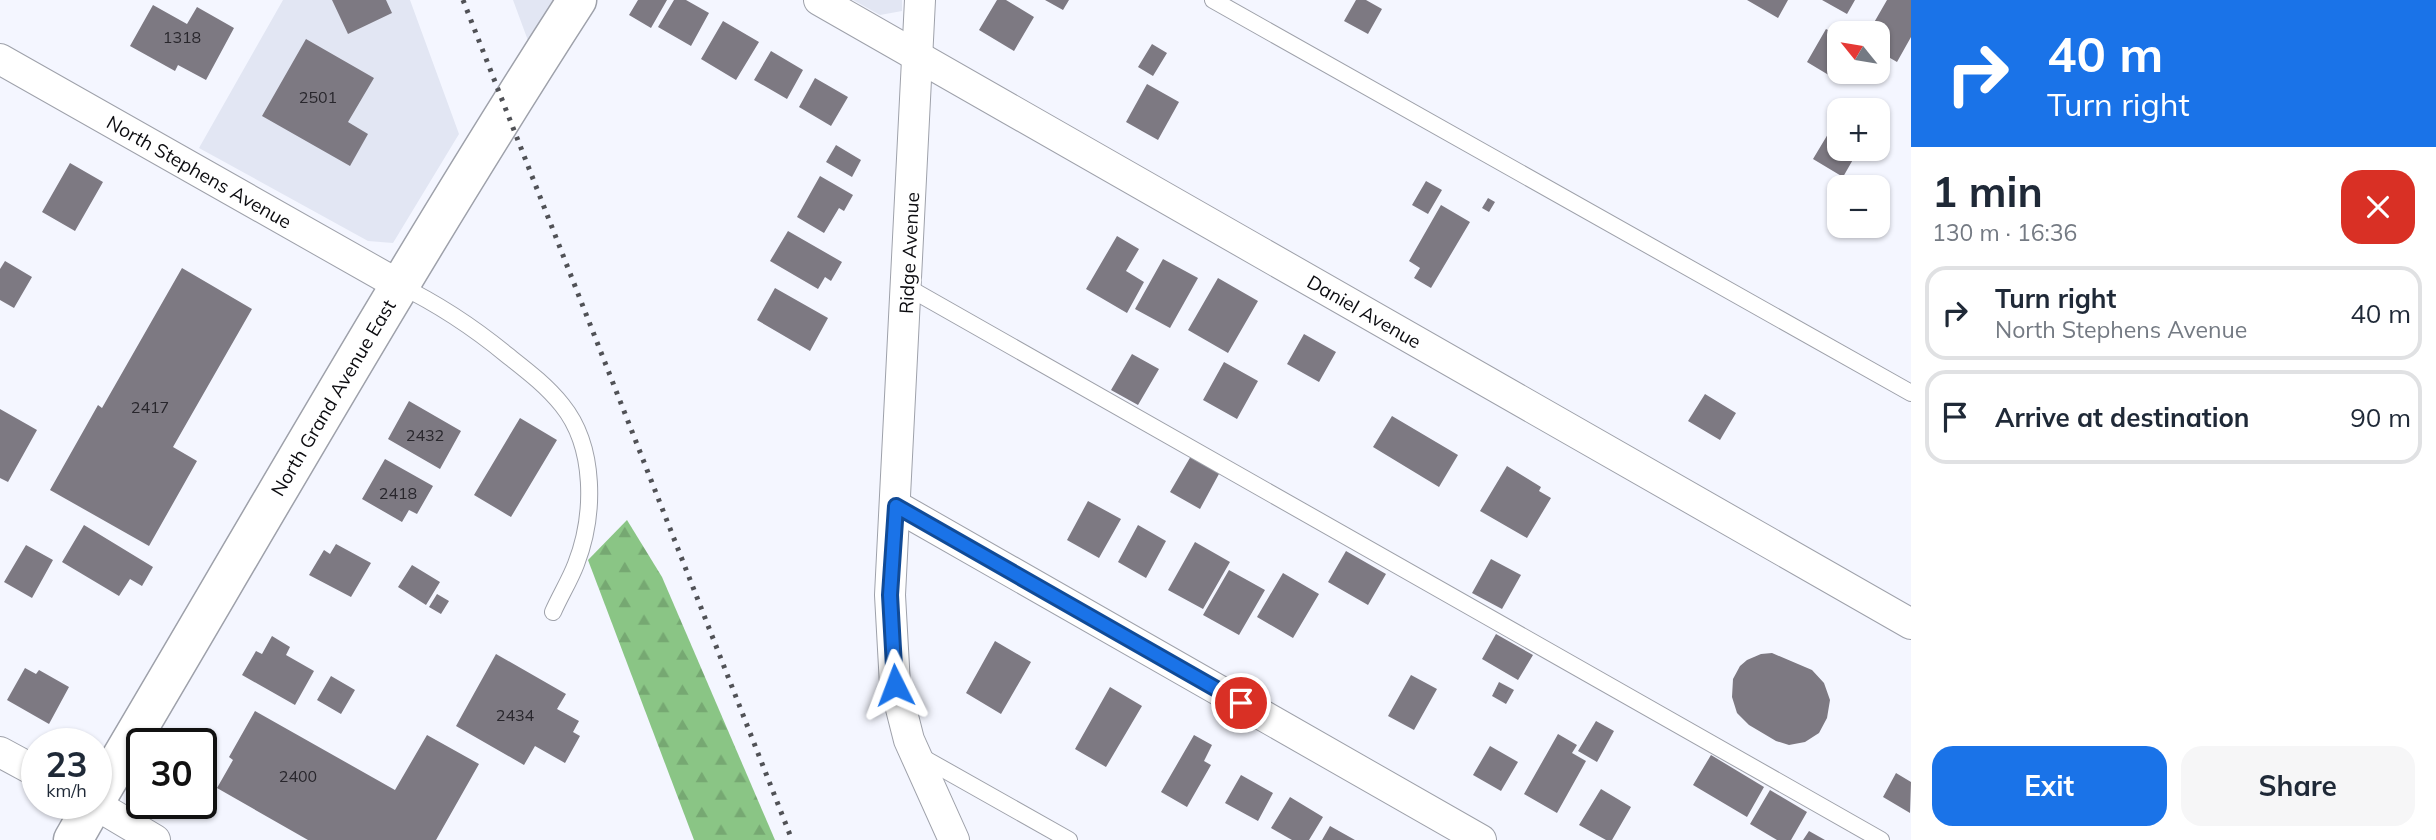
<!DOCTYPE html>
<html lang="en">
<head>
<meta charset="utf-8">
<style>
  :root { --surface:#fff; --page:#f6f6f7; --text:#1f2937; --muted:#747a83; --line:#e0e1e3; --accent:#1a73e8 }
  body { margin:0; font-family:Mulish,sans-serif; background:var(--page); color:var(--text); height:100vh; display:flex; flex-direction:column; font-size:26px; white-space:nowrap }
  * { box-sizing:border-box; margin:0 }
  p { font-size:23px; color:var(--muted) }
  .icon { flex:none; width:38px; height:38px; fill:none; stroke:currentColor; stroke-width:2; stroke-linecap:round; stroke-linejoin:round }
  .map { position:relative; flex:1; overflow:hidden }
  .panel { display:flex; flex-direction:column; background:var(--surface); width:525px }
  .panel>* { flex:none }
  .top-card { background:#1a73e8; color:#fff; overflow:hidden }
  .needle { width:46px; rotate:300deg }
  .tools { position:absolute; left:1827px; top:21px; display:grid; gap:14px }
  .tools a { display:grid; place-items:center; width:63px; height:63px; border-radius:14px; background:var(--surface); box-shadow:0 2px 5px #0004; font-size:35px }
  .speed { position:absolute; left:21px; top:728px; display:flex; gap:14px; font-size:35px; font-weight:700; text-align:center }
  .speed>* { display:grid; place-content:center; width:91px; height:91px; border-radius:50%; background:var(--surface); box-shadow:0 2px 5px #0004; line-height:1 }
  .speed small { font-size:18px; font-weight:400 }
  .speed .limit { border:4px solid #111; border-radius:10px; background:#fff; color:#111 }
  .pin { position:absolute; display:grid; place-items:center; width:60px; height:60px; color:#fff; margin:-30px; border:4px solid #fff; border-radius:50%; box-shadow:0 2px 7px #0007 }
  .me { position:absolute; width:77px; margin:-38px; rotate:357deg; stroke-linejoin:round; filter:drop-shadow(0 0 5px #0008) }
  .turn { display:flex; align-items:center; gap:24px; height:147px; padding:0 21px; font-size:32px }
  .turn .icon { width:91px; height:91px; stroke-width:2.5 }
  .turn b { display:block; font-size:49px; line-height:60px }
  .round { display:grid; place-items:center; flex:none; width:74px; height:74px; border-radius:21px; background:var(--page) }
  .summary { display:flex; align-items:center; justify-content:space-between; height:119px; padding:0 21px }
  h1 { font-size:42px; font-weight:700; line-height:52px }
  .button { display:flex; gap:14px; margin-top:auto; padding:14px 21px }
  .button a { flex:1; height:80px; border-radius:21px; background:var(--accent); color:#fff; font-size:28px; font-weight:700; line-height:80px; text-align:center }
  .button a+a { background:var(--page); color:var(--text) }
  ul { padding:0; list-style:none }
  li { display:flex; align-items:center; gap:21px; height:94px; margin:0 14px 10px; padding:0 7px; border:4px solid var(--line); border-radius:21px }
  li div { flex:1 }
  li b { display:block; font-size:26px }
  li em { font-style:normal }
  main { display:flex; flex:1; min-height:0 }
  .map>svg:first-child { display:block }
  .built { fill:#e2e6f3 }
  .forest { fill:url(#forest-firs) }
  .building { fill:#7d7982 }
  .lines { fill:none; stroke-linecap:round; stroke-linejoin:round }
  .lane-casing { stroke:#9ea1aa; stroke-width:18 }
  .street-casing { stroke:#9ea1aa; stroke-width:32 }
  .secondary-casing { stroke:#9ea1aa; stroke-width:41 }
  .lane { stroke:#fff; stroke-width:16 }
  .street { stroke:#fff; stroke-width:30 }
  .secondary { stroke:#fff; stroke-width:38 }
  .rail { stroke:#505156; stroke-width:5; stroke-dasharray:3.5 7; stroke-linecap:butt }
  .route-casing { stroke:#114b97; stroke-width:18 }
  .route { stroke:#1a73e8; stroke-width:12 }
  .labels { text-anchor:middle; stroke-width:5; stroke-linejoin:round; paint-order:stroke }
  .number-label { font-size:16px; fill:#28262c }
  .street-label { font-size:19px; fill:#0b0b0f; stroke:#fff }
</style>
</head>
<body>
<main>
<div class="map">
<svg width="1911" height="840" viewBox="0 0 1911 840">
  <defs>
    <pattern id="forest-firs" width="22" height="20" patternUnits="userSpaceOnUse" patternTransform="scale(1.75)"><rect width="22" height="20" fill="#8ac585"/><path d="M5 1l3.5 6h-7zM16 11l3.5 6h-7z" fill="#76a872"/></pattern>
  </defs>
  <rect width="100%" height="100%" fill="#f4f6ff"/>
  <!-- built -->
  <path class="built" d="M283 0H410L459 134 393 243 368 241 199 148Z
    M513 0H559L530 46Z
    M853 0H902V11L880 15Z"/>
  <!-- forest -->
  <path class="forest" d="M627 520 662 577 775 840H694L588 560Z"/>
  <!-- building -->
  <path class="building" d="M332 0H386L392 13 348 34Z
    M638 0H667L651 28 629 15Z
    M674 0H686L709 13 691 46 658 27Z
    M997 0H1006L1034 17 1014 51 979 30Z
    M1045 0H1069L1063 10Z
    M1356 0H1366L1382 9 1368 34 1344 21Z
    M1747 0H1788L1778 18Z
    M1822 0H1855L1847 14Z
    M1887 0H1911V37L1897 62 1878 51V33H1868Z
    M153 5 187 24 197 7 234 28 206 80 178 65 175 71 130 46Z
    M723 21 759 42 736 80 701 59Z
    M1826 29 1839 36V72H1842L1837 80 1807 62Z
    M306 39 374 78 348 122 368 134 350 166 262 116Z
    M1152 44 1167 53 1153 76 1138 67Z
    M771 51 803 70 787 99 754 80Z
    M815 78 848 97 831 126 799 107Z
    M1147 84 1179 102 1158 140 1126 122Z
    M1831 129 1839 134V149H1859L1843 177 1813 159Z
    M836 145 861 160 852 177 826 162Z
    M70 163 103 182 75 231 42 212Z
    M820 176 853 195 844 211 839 208 824 233 797 217Z
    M1426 181 1442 190 1428 214 1412 205Z
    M1488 198 1495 202 1489 212 1482 208Z
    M1441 205 1470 222 1431 288 1414 278 1420 268 1409 261Z
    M788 231 842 262 831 281 825 277 818 289 770 261Z
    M1117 236 1139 249 1126 271 1144 282 1127 313 1086 289Z
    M1163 259 1198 278 1170 328 1135 309Z
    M5 261 32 277 14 308 0 300V269Z
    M182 268 252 309 173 447 197 461 149 546 50 490 98 405 102 408Z
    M1218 278 1258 301 1228 353 1188 330Z
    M775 288 828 318 810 351 757 320Z
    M1304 334 1336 352 1319 382 1287 364Z
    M1132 354 1159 369 1138 405 1111 390Z
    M1224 362 1258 381 1237 419 1203 400Z
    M1705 394 1736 413 1720 440 1688 421Z
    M409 401 461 431 440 469 388 439Z
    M0 409 37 430 8 482 0 478Z
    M1392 416 1458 455 1439 487 1373 447Z
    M520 418 557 440 511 517 474 495Z
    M1191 456 1220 472 1200 509 1170 492Z
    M385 459 433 486 417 514 409 510 402 522 362 499Z
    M1507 466 1541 487 1539 491 1551 498 1527 538 1480 511Z
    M1088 501 1121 519 1099 558 1067 540Z
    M84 525 153 567 142 586 130 579 119 596 62 562Z
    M1138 525 1166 541 1146 578 1118 562Z
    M1195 542 1230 562 1203 609 1168 590Z
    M336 544 371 563 351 597 309 575 324 550 330 554Z
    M26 545 53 560 32 598 4 582Z
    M1346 551 1386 574 1368 605 1328 582Z
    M1491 559 1521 575 1502 609 1472 593Z
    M412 565 440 582 426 605 398 587Z
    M1229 570 1265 590 1239 635 1203 615Z
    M1283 573 1319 594 1293 638 1257 617Z
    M437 594 449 601 441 614 429 607Z
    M1496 634 1533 655 1518 680 1482 659Z
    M272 636 290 647 286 655 314 671 295 705 242 675 256 651 262 654Z
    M995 641 1031 662 1001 714 966 693Z
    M1772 653 1812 670 1824 683 1830 700 1827 718 1819 733 1805 742 1789 745 1776 741 1749 725 1737 713 1732 697 1733 679 1740 666 1747 660 1761 654Z
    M496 654 566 694 557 709 579 721 573 732 580 736 565 763 535 746 524 765 456 726Z
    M25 668 36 674 39 670 69 687 49 724 7 700Z
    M1411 675 1437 689 1414 730 1388 716Z
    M331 676 355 690 341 714 317 700Z
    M1499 682 1514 690 1506 704 1492 696Z
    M1110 687 1142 706 1106 767 1075 749Z
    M255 711 395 790 427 735 479 764 436 840H308L217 788 233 760 229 757Z
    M1596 721 1614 731 1597 762 1578 751Z
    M1558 734 1577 745 1572 753 1586 761 1557 813 1524 794Z
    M1194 735 1212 745 1204 761 1211 765 1187 807 1161 792Z
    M1490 746 1518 762 1501 791 1473 775Z
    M1711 755 1764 787 1747 817 1693 785Z
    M1896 773 1911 782 1910 813 1883 797Z
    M1241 775 1273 793 1258 821 1225 803Z
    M1601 789 1631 807 1612 840H1606L1579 825Z
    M1770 790 1807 812 1791 840H1777L1750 824Z
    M1290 797 1323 817 1309 840H1292L1271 828Z
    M1330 826 1355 840H1322Z
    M1809 831 1825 840H1803Z"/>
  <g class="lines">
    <defs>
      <path id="lane" d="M1213 0 1911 393
        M399 285C438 304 473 327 507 355 526 370 546 385 562 405 596 447 595 515 576 564 570 580 560 596 553 612
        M907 287 1881 840
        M920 756 1069 840"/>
      <g id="street">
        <path id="s1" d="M819 0 1911 624"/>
        <path d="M920 0 890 595 895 685 909 740 954 840"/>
        <path id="s2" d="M0 59 399 285"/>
        <path d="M896 506 1481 840"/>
        <path d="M0 752 37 772"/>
        <path d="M93 803 155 840"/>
      </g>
      <g id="secondary">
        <path id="s3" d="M96 800C255 532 408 262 577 0"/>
        <path d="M73 840 94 803"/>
      </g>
    </defs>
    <!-- lane casing -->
    <use href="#lane" class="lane-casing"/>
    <!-- street casing -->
    <use href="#street" class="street-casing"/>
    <!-- secondary casing -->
    <use href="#secondary" class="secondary-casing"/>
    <!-- lane -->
    <use href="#lane" class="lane"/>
    <!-- street -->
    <use href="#street" class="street"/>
    <!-- secondary -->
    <use href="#secondary" class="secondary"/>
    <!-- rail -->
    <path class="rail" d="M463 0 792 840"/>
  </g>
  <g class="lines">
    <defs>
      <path id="route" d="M895 685 890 595 896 506 1241 703"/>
    </defs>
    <!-- route casing -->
    <use href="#route" class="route-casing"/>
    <!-- route -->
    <use href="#route" class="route"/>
  </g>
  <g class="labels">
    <!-- number labels -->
    <g class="number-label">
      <text x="182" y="43">1318</text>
      <text x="318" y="103">2501</text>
      <text x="150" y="413">2417</text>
      <text x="425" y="441">2432</text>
      <text x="398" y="499">2418</text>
      <text x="515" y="721">2434</text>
      <text x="298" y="782">2400</text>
    </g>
    <!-- street labels -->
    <g class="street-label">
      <text dy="7" stroke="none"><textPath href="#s2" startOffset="229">North Stephens Avenue</textPath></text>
      <text transform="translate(909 253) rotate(-87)" y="7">Ridge Avenue</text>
      <text dy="7" stroke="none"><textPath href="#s1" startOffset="628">Daniel Avenue</textPath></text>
      <text dy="7" stroke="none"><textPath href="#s3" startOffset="467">North Grand Avenue East</textPath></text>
    </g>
  </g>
</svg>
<div class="tools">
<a><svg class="needle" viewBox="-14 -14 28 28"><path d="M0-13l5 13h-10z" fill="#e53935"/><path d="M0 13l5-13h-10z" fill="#747a83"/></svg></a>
<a>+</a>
<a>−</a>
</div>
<div class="speed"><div>23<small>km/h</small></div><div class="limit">30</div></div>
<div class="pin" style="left:1241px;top:703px;background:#d93025"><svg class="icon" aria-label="arrive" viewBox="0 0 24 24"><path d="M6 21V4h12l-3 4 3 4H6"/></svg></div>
<svg class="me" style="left:895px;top:685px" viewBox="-20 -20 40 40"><path d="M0-17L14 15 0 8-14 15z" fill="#1a73e8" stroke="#fff" stroke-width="4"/></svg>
</div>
<section class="panel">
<div class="top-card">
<div class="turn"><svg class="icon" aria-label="right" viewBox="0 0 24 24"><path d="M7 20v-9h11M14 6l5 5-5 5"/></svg><div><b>40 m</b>Turn right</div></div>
</div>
<div class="summary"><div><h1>1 min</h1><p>130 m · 16:36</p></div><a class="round" style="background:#d93025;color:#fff"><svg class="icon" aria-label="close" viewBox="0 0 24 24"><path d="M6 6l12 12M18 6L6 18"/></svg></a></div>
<ul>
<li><svg class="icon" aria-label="right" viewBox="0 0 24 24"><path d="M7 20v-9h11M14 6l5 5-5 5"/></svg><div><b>Turn right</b><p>North Stephens Avenue</p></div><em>40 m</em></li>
<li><svg class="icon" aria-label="arrive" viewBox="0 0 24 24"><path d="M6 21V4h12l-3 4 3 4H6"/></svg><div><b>Arrive at destination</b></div><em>90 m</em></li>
</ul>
<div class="button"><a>Exit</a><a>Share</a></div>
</section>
</main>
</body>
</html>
